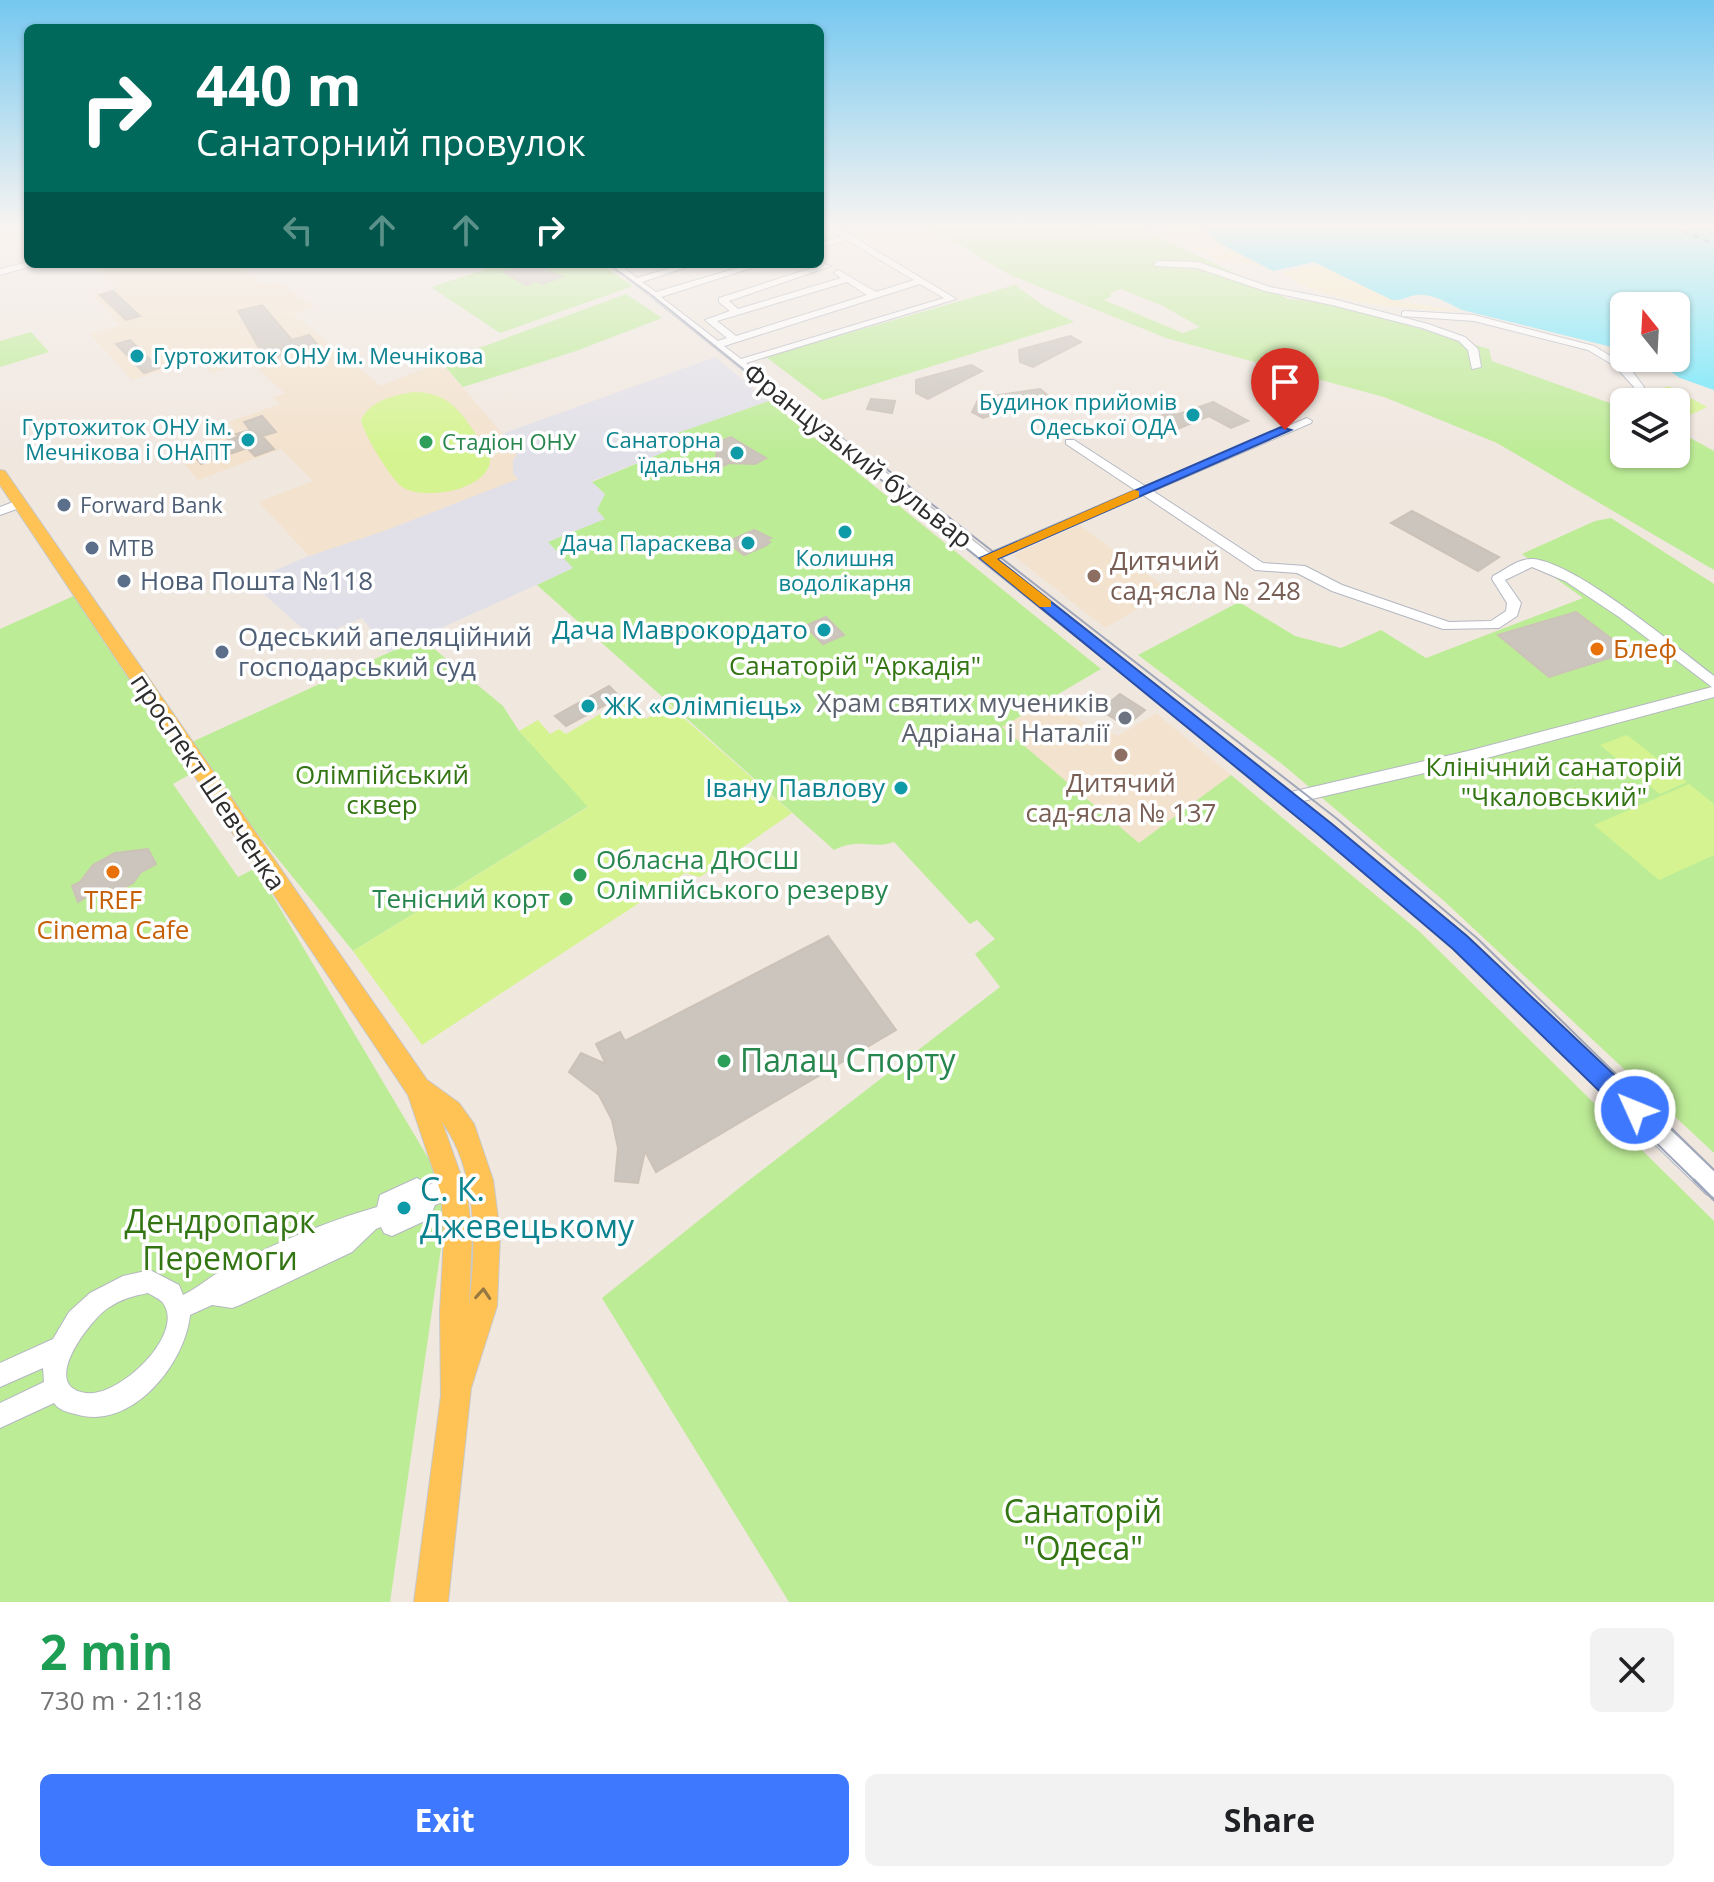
<!DOCTYPE html>
<html lang="en">
<head>
<meta charset="utf-8">
<style>
  :root { --surface:#fff; --page:#f2f2f2; --text:#202124; --muted:#757577; --accent:#3d78ff }
  body { margin:0; font-family:"Open Sans",sans-serif; background:var(--page); color:var(--text); height:100vh; display:flex; flex-direction:column; font-size:30px; white-space:nowrap }
  * { box-sizing:border-box; margin:0 }
  p { font-size:26px; color:var(--muted) }
  .icon { flex:none; width:44px; height:44px; fill:none; stroke:currentColor; stroke-width:2; stroke-linecap:round; stroke-linejoin:round }
  .map { position:relative; height:1602px; overflow:hidden }
  .panel { display:flex; flex-direction:column; background:var(--surface); flex:1 }
  .panel>* { flex:none }
  .guide { position:absolute; left:24px; top:24px; width:800px; height:244px; border-radius:12px; box-shadow:0 2px 6px #0004; background:#00695c; color:#fff; overflow:hidden }
  .needle { width:52px; rotate:342deg }
  .buttons { position:absolute; left:1610px; top:292px; display:grid; gap:16px }
  .buttons a { display:grid; place-items:center; width:80px; height:80px; border-radius:12px; background:var(--surface); box-shadow:0 2px 6px #0004; font-size:40px }
  .pin { position:absolute; display:grid; place-items:center; width:68px; height:68px; color:#fff; margin:-82px -34px; border-radius:50% 50% 50% 0; rotate:-45deg; box-shadow:0 0 8px #0007 }
  .pin .icon { rotate:45deg }
  .me { position:absolute; width:88px; margin:-44px; rotate:314deg; stroke-linejoin:round; filter:drop-shadow(0 0 6px #0008) }
  .turn { display:flex; align-items:center; gap:28px; height:168px; padding:0 40px; font-size:36px }
  .turn .icon { width:104px; height:104px; stroke-width:2.5 }
  .turn b { display:block; font-size:56px; line-height:68px }
  .lanes { display:flex; align-items:center; height:76px; padding:0 40px; background:#0003; justify-content:center; gap:40px; direction:ltr }
  .lanes .off { opacity:.35 }
  .round { display:grid; place-items:center; flex:none; width:84px; height:84px; border-radius:12px; background:var(--page) }
  .overview { display:flex; align-items:center; justify-content:space-between; height:136px; padding:0 40px }
  h1 { font-size:48px; font-weight:700; line-height:60px; color:#1e9e55 }
  .primary-button { display:flex; gap:16px; margin-top:auto; padding:16px 40px }
  .primary-button a { flex:1; height:92px; border-radius:12px; background:var(--accent); color:#fff; font-size:32px; font-weight:700; line-height:92px; text-align:center }
  .primary-button a+a { background:var(--page); color:var(--text) }
  .map>svg:first-child { display:block }
  .industrial { fill:#e1e0e8 }
  .education { fill:#f3e2cd }
  .green { fill:#bdec96; fill-rule:evenodd }
  .sand { fill:#f7e8c0 }
  .pitch { fill:#d5f491 }
  .water { fill:#68e6fc }
  .lines { fill:none; stroke-linecap:round; stroke-linejoin:round }
  .ferry { stroke:#027b9f; stroke-width:2; stroke-dasharray:6 5; stroke-linecap:butt }
  .building { fill:#cbc5bd; stroke:#ccc2b8; stroke-width:2 }
  .minor-casing { stroke:#b3b7c2; stroke-width:2 }
  .major-casing { stroke:#c8c8c8; stroke-width:2 }
  .minor { fill:#fff; fill-rule:evenodd }
  .major { fill:#ffc355; fill-rule:evenodd }
  .tram-far1 { stroke:#a0a7ba; stroke-width:2 }
  .tram { stroke:#a0a7ba; stroke-width:3 }
  .oneway { stroke:#967841 }
  .route { fill:#3d78ff; stroke:#284ea6; stroke-width:2 }
  .slow { fill:#f59e0b }
  .culture-dot { fill:#0f9aa8; stroke:#fff; stroke-width:3 }
  .leisure-dot { fill:#2e9e5b; stroke:#fff; stroke-width:3 }
  .service-dot { fill:#5c6f8a; stroke:#fff; stroke-width:3 }
  .education-dot { fill:#8d6e63; stroke:#fff; stroke-width:3 }
  .food-dot { fill:#e8710a; stroke:#fff; stroke-width:3 }
  .worship-dot { fill:#6b7280; stroke:#fff; stroke-width:3 }
  .labels { text-anchor:middle; stroke-width:7; stroke-linejoin:round; paint-order:stroke }
  .far-culture-label { font-size:22px; fill:#0d838f; stroke:#fff; text-anchor:end }
  .far-leisure-label { font-size:22px; fill:#27864d; stroke:#fff; text-anchor:start }
  .far-service-label { font-size:22px; fill:#4e5e75; stroke:#fff; text-anchor:start }
  .street-label { font-size:26px; fill:#2d2d2d; stroke:#fff }
  .education-label { font-size:26px; fill:#785e54; stroke:#fff; text-anchor:start }
  .service-label { font-size:26px; fill:#4e5e75; stroke:#fff; text-anchor:start }
  .culture-label { font-size:26px; fill:#0d838f; stroke:#fff; text-anchor:end }
  .food-label { font-size:26px; fill:#c56008; stroke:#fff; text-anchor:start }
  .park-label { font-size:26px; fill:#337513; stroke:#fff }
  .worship-label { font-size:26px; fill:#5b616d; stroke:#fff; text-anchor:end }
  .leisure-label { font-size:26px; fill:#27864d; stroke:#fff; text-anchor:start }
  .near-leisure-label { font-size:32px; fill:#27864d; stroke:#fff; text-anchor:start }
  .near-culture-label { font-size:32px; fill:#0d838f; stroke:#fff; text-anchor:start }
  .near-park-label { font-size:32px; fill:#337513; stroke:#fff }
</style>
</head>
<body>
<div class="map">
<svg width="1714" height="1602" viewBox="0 0 1714 1602">
  <rect width="100%" height="100%" fill="#f0e7df"/>
  <!-- industrial -->
  <path class="industrial" d="M715 357 769 401 659 440 672 449 592 481 605 494V519L591 526 574 568 388 652 362 618 309 640 302 628 249 581 309 556 517 479 513 474V460L518 452 502 434Z"/>
  <!-- education -->
  <path class="education" d="M113 264H236L263 285 278 281 314 307 293 314 381 386 441 362 518 452 513 460V474L518 479 384 531 309 556 259 502 313 481 281 449 198 480 173 451 234 430 228 422 280 404 273 397 285 393 249 361 212 373 198 359 132 380 90 334 120 325 92 295 116 288 97 268Z
    M1079 525 1162 585 1152 600 1105 628 1013 555Z
    M1051 698 1081 721 1118 736 1156 713 1231 775 1139 843 1002 727Z"/>
  <!-- green -->
  <path class="green" d="M930 227H1072L1095 232 1085 227H1138L1288 299 1335 304 1489 349 1492 361 1624 408V454H1676V430L1714 451V570L1497 443 1384 397 1166 338 1008 274ZM1121 289 1161 305 1200 327 1183 333 1104 300 1112 296 1109 294Z
    M480 264H600L633 286 500 333 431 287 487 269Z
    M1015 285 1044 306 1074 322 823 400 766 357Z
    M626 294 662 318 576 351 463 387 441 362Z
    M31 332 49 352 0 367V341Z
    M769 401 1101 669 1002 727 1139 843 1231 775 1420 932 1714 1221V1602H789L602 1298 748 1181 1000 987 975 954 995 939 977 920 970 924 894 842C872 850 861 837 834 850L537 585 573 568 548 542 605 519 597 510 605 494 592 482 672 449 658 440Z
    M1611 518 1714 584V1153L1443 900 1282 764 1138 655 1239 602 1295 636 1341 648 1381 630 1426 658 1583 598 1522 554 1595 521Z
    M78 594 196 771 173 784 238 877 256 868 449 1193 390 1602H0V629Z
    M421 638 503 706 519 731 589 806 353 951 185 745Z"/>
  <!-- sand -->
  <path class="sand" d="M1168 227H1198L1223 245 1262 266 1218 260 1194 248Z
    M1319 265 1392 300 1460 311C1413 310 1317 303 1282 272Z"/>
  <!-- pitch -->
  <path class="pitch" d="M1668 386 1707 407 1690 415 1676 408V402H1664L1649 395Z
    M414 392C457 392 467 424 490 455 495 489 427 501 404 488 392 482 363 433 361 420 371 400 394 395 414 392Z
    M624 700 646 719 669 705 792 813 700 877 685 873 422 1045 353 951 588 807 519 731 538 720 550 734 559 729 566 734Z
    M1627 735 1687 782 1660 794 1600 745Z
    M1689 784 1714 804V855L1659 880 1594 825Z"/>
  <!-- water -->
  <path class="water" d="M1198 227H1714V390L1680 378 1651 358H1676V306H1624V350L1462 310C1446 303 1431 291 1411 296 1403 299 1401 300 1392 300L1314 262 1273 271 1223 245Z"/>
  <g class="lines">
    <!-- ferry -->
    <path class="ferry" d="M1673 227 1714 244"/>
  </g>
  <!-- building -->
  <path class="building" d="M528 264H536L562 277 542 284 536 281 526 285 504 272Z
    M113 291 140 316 126 320 100 295Z
    M262 305 292 340 309 335 318 345 266 360 238 311Z
    M1070 336 1081 342 1033 367 1020 362 1019 350Z
    M130 340 159 368 144 373 116 344Z
    M971 365 982 371 928 399 916 393V380Z
    M1040 389 1050 397 983 418 972 412 979 398Z
    M871 399 895 401 892 413 867 409Z
    M1213 402 1248 421 1231 428 1209 416 1168 433 1154 424 1164 420 1158 417 1170 412 1176 415Z
    M262 416 276 432 262 436 274 449 255 456 247 448 201 464 191 452 238 437 236 434 250 430 244 422Z
    M731 437 749 448 766 458 755 464 729 463 715 470 706 463 716 458 718 442Z
    M1412 511 1499 557 1478 571 1391 523Z
    M754 530 771 538 767 540 770 542 767 545 744 555 727 542Z
    M1576 612 1629 652 1549 677 1498 635Z
    M826 617 844 635 823 644 805 626Z
    M609 686 620 697 566 726 555 716Z
    M1120 694 1145 710 1126 726 1100 710Z
    M148 849 156 864 141 872 133 883 110 895 88 896 78 902 72 886 80 882 93 865 115 853Z
    M828 936 896 1030 656 1172 645 1151 638 1183 615 1181 618 1148 612 1120 599 1095 569 1072 581 1053 606 1064 596 1044 620 1032 625 1041Z"/>
  <g class="lines">
    <defs>
      <path id="minor" d="M15 227H24L28 231V238Z
        M826 227H837L956 299 746 363 989 553 1135 490 1066 444V440H1074L1145 486 1307 418 1312 421 1311 423 1153 491 1263 563 1305 566 1342 585 1449 622 1491 621 1506 611 1507 603 1492 579 1493 576C1505 570 1518 558 1533 559 1577 563 1676 647 1714 676V697L1468 763 1303 801 1466 937 1714 1171V1197L1706 1194 1454 949 1320 834 1078 636 610 264H619L637 278 683 264H696L642 282 656 292 751 264H764L661 297 718 341 727 338 705 320 730 311 719 302V298L824 264 831 266 729 301 738 309 841 278 834 273 838 270 876 292 914 280 847 240 820 248V243L841 237ZM847 282 867 295 736 336 717 321ZM920 284 944 298 741 359 724 346ZM1143 495 1255 570 1297 573 1332 591 1443 629 1499 628 1517 616 1521 603 1505 580 1532 567 1565 581 1619 617 1712 687 1468 751 1291 792 997 559Z
        M1158 261 1198 262 1270 287 1333 299 1428 324 1465 337 1478 349 1481 367 1472 369 1468 350 1459 341 1422 328 1332 305 1265 291 1197 268 1155 266 1154 264Z
        M28 262V264H33L32 266 0 275V269Z
        M1405 311 1474 315 1594 346 1629 367 1644 387 1638 402H1628L1634 387 1615 366 1588 350 1474 321 1402 316V312Z
        M1624 406V414L1619 413V409Z
        M21 499 25 500V506L0 515V507Z
        M417 1178 429 1185 439 1180 447 1183 450 1191 447 1199 435 1205 429 1219 392 1236 384 1233 381 1227 376 1229 352 1252 240 1305 232 1308 212 1305 190 1315C185 1365 130 1432 75 1414 67 1412 59 1410 54 1403L0 1428V1403L44 1382 43 1368 0 1387V1363L53 1339 69 1312 90 1293 123 1276 150 1270 179 1285 183 1295C200 1287 210 1276 225 1269 273 1244 325 1222 377 1207L380 1195ZM148 1293C153 1296 160 1299 163 1303 186 1334 119 1398 86 1393 38 1387 90 1320 108 1308 121 1299 133 1296 148 1293Z"/>
      <path id="major" d="M0 470 5 471 427 1080 459 1103 474 1124 493 1180 500 1234 497 1306 471 1388 448 1602H414L441 1396 440 1312 444 1236 441 1193 408 1095 0 485ZM442 1122C479 1172 476 1247 469 1306L472 1236 467 1193Z"/>
    </defs>
    <!-- minor casing -->
    <use href="#minor" class="minor-casing"/>
    <!-- major casing -->
    <use href="#major" class="major-casing"/>
    <!-- minor -->
    <use href="#minor" class="minor"/>
    <!-- major -->
    <use href="#major" class="major"/>
    <!-- tram-far1 -->
    <path class="tram-far1" d="M608 264 650 294 1401 898 1491 981 1696 1182
      M875 460 1336 818 1478 939 1714 1170"/>
    <!-- tram -->
    <path class="tram" d="M1694 1180 1714 1200"/>
  </g>
  <!-- one-way arrows -->
  <defs><path id="oneway-chevron" d="M-2-3.5L2.5 0L-2 3.5" fill="none" stroke-width="1.6" stroke-linecap="round" stroke-linejoin="round" transform="scale(2)"/></defs>
  <use class="oneway" href="#oneway-chevron" transform="translate(483 1294) rotate(-86)"/>
  <!-- sky -->
  <linearGradient id="sky" x2="0" y2="1"><stop stop-color="#75c8f0"/><stop offset="0.5" stop-color="#f8f4f1"/><stop offset="1" stop-color="#f8f4f1" stop-opacity="0"/></linearGradient>
  <rect width="1714" height="452" fill="url(#sky)"/>
  <!-- route -->
  <path class="route" d="M1281 427 1291 430 997 559 1332 824 1467 936 1643 1102 1647 1110 1643 1118 1635 1122 1627 1118 1453 949 1319 835 980 558Z"/>
  <!-- slow -->
  <path class="slow" d="M1134 490 1139 491V497L997 559 1051 601V607H1040L980 558Z"/>
  <!-- markers -->
  <g class="culture-dot">
    <circle cx="137" cy="356" r="8"/>
    <circle cx="1193" cy="415" r="8"/>
    <circle cx="248" cy="440" r="8"/>
    <circle cx="737" cy="453" r="8"/>
    <circle cx="845" cy="532" r="8"/>
    <circle cx="748" cy="543" r="8"/>
    <circle cx="824" cy="630" r="8"/>
    <circle cx="588" cy="706" r="8"/>
    <circle cx="901" cy="788" r="8"/>
    <circle cx="404" cy="1208" r="8"/>
  </g>
  <g class="leisure-dot">
    <circle cx="426" cy="442" r="8"/>
    <circle cx="580" cy="875" r="8"/>
    <circle cx="566" cy="899" r="8"/>
    <circle cx="724" cy="1061" r="8"/>
  </g>
  <g class="service-dot">
    <circle cx="64" cy="505" r="8"/>
    <circle cx="92" cy="548" r="8"/>
    <circle cx="124" cy="581" r="8"/>
    <circle cx="222" cy="652" r="8"/>
  </g>
  <g class="education-dot">
    <circle cx="1094" cy="576" r="8"/>
    <circle cx="1121" cy="755" r="8"/>
  </g>
  <g class="food-dot">
    <circle cx="1597" cy="649" r="8"/>
    <circle cx="113" cy="872" r="8"/>
  </g>
  <circle class="worship-dot" cx="1125" cy="718" r="8"/>
  <g class="labels">
    <!-- far-culture labels -->
    <g class="far-culture-label">
      <text x="153" y="364" text-anchor="start">Гуртожиток ОНУ ім. Мечнікова</text>
      <text x="1177" y="410">Будинок прийомів<tspan x="1177" dy="25">Одеської ОДА</tspan></text>
      <text x="232" y="435">Гуртожиток ОНУ ім.<tspan x="232" dy="25">Мечнікова і ОНАПТ</tspan></text>
      <text x="721" y="448">Санаторна<tspan x="721" dy="25">їдальня</tspan></text>
      <text x="732" y="551">Дача Параскева</text>
      <text x="845" y="566" text-anchor="middle">Колишня<tspan x="845" dy="25">водолікарня</tspan></text>
    </g>
    <!-- far-leisure labels -->
    <g class="far-leisure-label">
      <text x="442" y="450">Стадіон ОНУ</text>
    </g>
    <!-- far-service labels -->
    <g class="far-service-label">
      <text x="80" y="513">Forward Bank</text>
      <text x="108" y="556">МТВ</text>
    </g>
    <!-- street labels -->
    <g class="street-label">
      <text transform="translate(858 456) rotate(38)" y="9">Французький бульвар</text>
      <text transform="translate(208 782) rotate(56)" y="9">проспект Шевченка</text>
    </g>
    <!-- education labels -->
    <g class="education-label">
      <text x="1110" y="570">Дитячий<tspan x="1110" dy="30">сад-ясла № 248</tspan></text>
      <text x="1121" y="792" text-anchor="middle">Дитячий<tspan x="1121" dy="30">сад-ясла № 137</tspan></text>
    </g>
    <!-- service labels -->
    <g class="service-label">
      <text x="140" y="590">Нова Пошта №118</text>
      <text x="238" y="646">Одеський апеляційний<tspan x="238" dy="30">господарський суд</tspan></text>
    </g>
    <!-- culture labels -->
    <g class="culture-label">
      <text x="808" y="639">Дача Маврокордато</text>
      <text x="604" y="715" text-anchor="start">ЖК «Олімпієць»</text>
      <text x="885" y="797">Івану Павлову</text>
    </g>
    <!-- food labels -->
    <g class="food-label">
      <text x="1613" y="658">Блеф</text>
      <text x="113" y="909" text-anchor="middle">TREF<tspan x="113" dy="30">Cinema Cafe</tspan></text>
    </g>
    <!-- park labels -->
    <g class="park-label">
      <text x="855" y="675">Санаторій "Аркадія"</text>
      <text x="1554" y="776">Клінічний санаторій<tspan x="1554" dy="30">"Чкаловський"</tspan></text>
      <text x="382" y="784">Олімпійський<tspan x="382" dy="30">сквер</tspan></text>
    </g>
    <!-- worship labels -->
    <g class="worship-label">
      <text x="1109" y="712">Храм святих мучеників<tspan x="1109" dy="30">Адріана і Наталії</tspan></text>
    </g>
    <!-- leisure labels -->
    <g class="leisure-label">
      <text x="596" y="869">Обласна ДЮСШ<tspan x="596" dy="30">Олімпійського резерву</tspan></text>
      <text x="550" y="908" text-anchor="end">Тенісний корт</text>
    </g>
    <!-- near-leisure labels -->
    <g class="near-leisure-label">
      <text x="740" y="1072">Палац Спорту</text>
    </g>
    <!-- near-culture labels -->
    <g class="near-culture-label">
      <text x="420" y="1201">С. К.<tspan x="420" dy="37">Джевецькому</tspan></text>
    </g>
    <!-- near-park labels -->
    <g class="near-park-label">
      <text x="220" y="1233">Дендропарк<tspan x="220" dy="37">Перемоги</tspan></text>
      <text x="1083" y="1523">Санаторій<tspan x="1083" dy="37">"Одеса"</tspan></text>
    </g>
  </g>
</svg>
<div class="buttons">
<a><svg class="needle" viewBox="-14 -14 28 28"><path d="M0-13l5 13h-10z" fill="#e53935"/><path d="M0 13l5-13h-10z" fill="#757577"/></svg></a>
<a><svg class="icon" aria-label="layers" viewBox="0 0 24 24"><path d="M12 4l9 5-9 5-9-5zM3 14l9 5 9-5"/></svg></a>
</div>
<div class="pin" style="left:1285px;top:430px;background:#d93025"><svg class="icon" aria-label="arrive" viewBox="0 0 24 24"><path d="M6 21V4h12l-3 4 3 4H6"/></svg></div>
<svg class="me" style="left:1635px;top:1110px" viewBox="-20 -20 40 40"><circle r="17" fill="#3d78ff" stroke="#fff" stroke-width="3"/><path d="M0-11L8 9 0 5-8 9z" fill="#fff"/></svg>
<div class="guide">
<div class="turn"><svg class="icon" aria-label="right" viewBox="0 0 24 24"><path d="M7 20v-9h11M14 6l5 5-5 5"/></svg><div><b>440 m</b>Санаторний провулок</div></div>
<div class="lanes"><svg class="icon off" aria-label="left" viewBox="0 0 24 24"><path d="M17 20v-9H6M10 6l-5 5 5 5"/></svg><svg class="icon off" aria-label="ahead" viewBox="0 0 24 24"><path d="M12 20V5M6 11l6-6 6 6"/></svg><svg class="icon off" aria-label="ahead" viewBox="0 0 24 24"><path d="M12 20V5M6 11l6-6 6 6"/></svg><svg class="icon" aria-label="right" viewBox="0 0 24 24"><path d="M7 20v-9h11M14 6l5 5-5 5"/></svg></div>
</div>
</div>
<section class="panel">
<div class="overview"><div><h1>2 min</h1><p>730 m · 21:18</p></div><a class="round"><svg class="icon" aria-label="close" viewBox="0 0 24 24"><path d="M6 6l12 12M18 6L6 18"/></svg></a></div>
<div class="primary-button"><a>Exit</a><a>Share</a></div>
</section>
</body>
</html>
